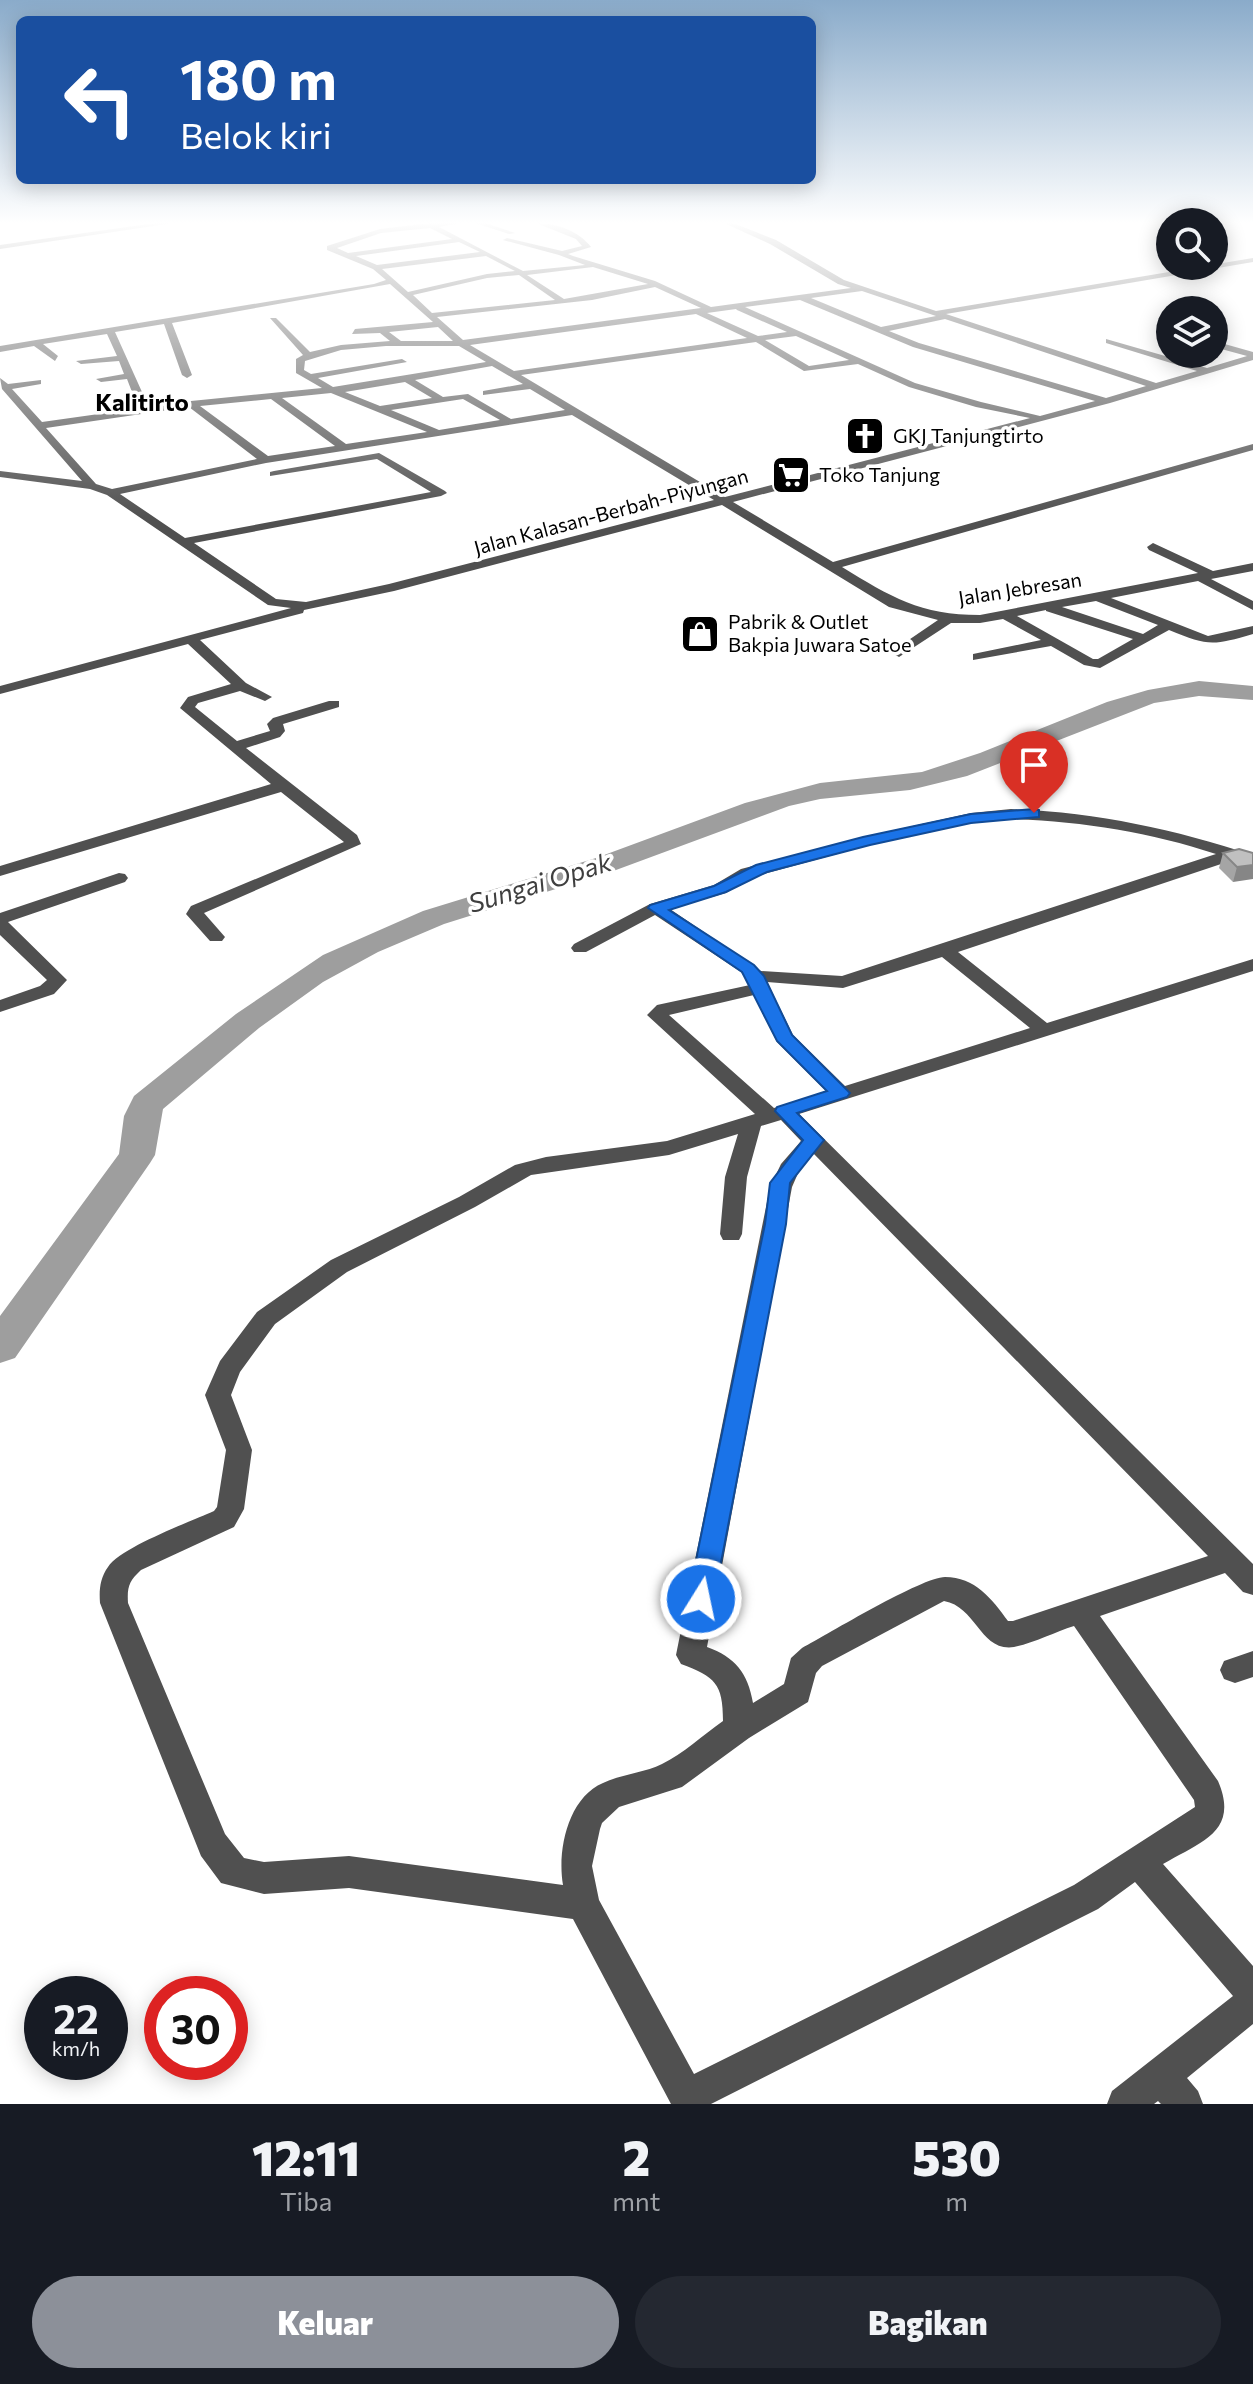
<!DOCTYPE html>
<html lang="id">
<head>
<meta charset="utf-8">
<style>
  :root { --surface:#171b24; --page:#242831; --text:#f1f3f6; --muted:#9ea1a6; --accent:#8c9099 }
  body { margin:0; font-family:Commissioner,sans-serif; background:var(--page); color:var(--text); height:100vh; display:flex; flex-direction:column; font-size:30px; white-space:nowrap }
  * { box-sizing:border-box; margin:0 }
  p { font-size:26px; color:var(--muted) }
  .icon { flex:none; width:44px; height:44px; fill:none; stroke:currentColor; stroke-width:2; stroke-linecap:round; stroke-linejoin:round }
  .map { position:relative; height:2104px; overflow:hidden }
  .drawer { display:flex; flex-direction:column; background:var(--surface); flex:1 }
  .drawer>* { flex:none }
  .guide { position:absolute; left:16px; top:16px; width:800px; height:168px; border-radius:12px; box-shadow:0 4px 20px #0003; background:#1a4fa0; color:#fff; overflow:hidden }
  .tools { position:absolute; left:1156px; top:208px; display:grid; gap:16px }
  .tools a { display:grid; place-items:center; width:72px; height:72px; border-radius:50%; background:var(--surface); box-shadow:0 4px 20px #0003; font-size:40px }
  .speed { position:absolute; left:24px; top:1976px; display:flex; gap:16px; font-size:40px; font-weight:700; text-align:center }
  .speed>* { display:grid; place-content:center; width:104px; height:104px; border-radius:50%; background:var(--surface); box-shadow:0 4px 20px #0003; line-height:1 }
  .speed small { font-size:20px; font-weight:400 }
  .speed .limit { border:12px solid #d22; background:#fff; color:#111 }
  .pin { position:absolute; display:grid; place-items:center; width:68px; height:68px; color:#fff; margin:-82px -34px; border-radius:50% 50% 50% 0; rotate:-45deg; box-shadow:0 0 8px #0007 }
  .pin .icon { rotate:45deg }
  .me { position:absolute; width:88px; margin:-44px; rotate:10deg; stroke-linejoin:round; filter:drop-shadow(0 0 6px #0008) }
  .turn { display:flex; align-items:center; gap:28px; height:168px; padding:0 32px; font-size:36px }
  .turn .icon { width:104px; height:104px; stroke-width:2.5 }
  .turn b { display:block; font-size:56px; line-height:68px }
  .eta { display:flex; justify-content:space-evenly; align-items:center; height:136px; text-align:center }
  .eta b { font-size:48px; font-weight:800; line-height:56px }
  .primary-button { display:flex; gap:16px; margin-top:auto; padding:16px 32px }
  .primary-button a { flex:1; height:92px; border-radius:48px; background:var(--accent); color:#fff; font-size:32px; font-weight:800; line-height:92px; text-align:center }
  .primary-button a+a { background:var(--page); color:var(--text) }
  .map>svg:first-child { display:block }
  .lines { fill:none; stroke-linecap:round; stroke-linejoin:round }
  .river { fill:#9e9e9e; fill-rule:evenodd }
  .minor { fill:#505050; fill-rule:evenodd }
  .wall { fill:#a5a5a5 }
  .shaded-wall { fill:#868686 }
  .building { fill:#c0c0c0; stroke:#868686; stroke-width:2 }
  .route { fill:#1a73e8; stroke:#114b97; stroke-width:2 }
  .labels { text-anchor:middle; stroke-width:7; stroke-linejoin:round; paint-order:stroke }
  .far-poi-label { font-size:20px; fill:#000; stroke:#fff; text-anchor:start }
  .far-street-label { font-size:20px; fill:#000; stroke:#fff }
  .far-quarter-label { font-size:24px; font-weight:bold; fill:#000; stroke:#fff }
  .water-label { font-size:26px; font-style:italic; fill:#3f3f3f; stroke:#fff }
</style>
</head>
<body>
<div class="map">
<svg width="1253" height="2104" viewBox="0 0 1253 2104">
  <rect width="100%" height="100%" fill="#fff"/>
  <g class="lines">
    <!-- river -->
    <path class="river" d="M1199 681 1253 686V700L1199 696 1154 703 967 776 910 790 820 799 789 806 616 870 444 924 378 952 323 982 259 1028 163 1109 155 1155 150 1163 15 1358 0 1363V1316L119 1154 124 1116 134 1096 236 1014 323 955 423 911 596 858 745 803 820 783 922 772 980 753 1107 702 1148 690Z"/>
    <!-- minor -->
    <path class="minor" d="M155 223H173L0 249V245Z
      M430 223H461L439 227 523 271 585 265 559 255 503 240 507 238 562 251 582 246 576 239 536 223C556 223 579 231 591 247L568 254 573 256 655 281 711 307 851 288 838 284 770 244 724 223H733L776 240 844 280 936 311 1253 258V262L946 314 1156 383 1197 371 1106 343V339L1207 368 1247 356 1214 347V341L1253 352V360L1110 403 733 502 833 562 1253 444V450L842 567C891 597 920 615 980 615L1198 573 1149 550 1147 547 1153 543 1213 571 1253 563V571L1211 579 1253 601V610L1198 581 1111 598 1208 636 1253 626V634C1212 646 1208 646 1169 630L1100 668 1084 665 1051 646 973 660V654L1041 640 1003 619 980 623H951L899 657 892 653 894 650 938 620 889 607 722 505 394 591 304 610 303 613 200 640 246 683 272 697 265 701 240 691 198 703 195 707 237 741 270 731 267 724 273 718 329 701H339V707L283 724 285 731 280 737 246 748 357 835 361 844 204 913 225 937 222 941H210L186 914 191 906 344 842 281 792 0 876V866L271 784 180 708 188 697 231 684 188 644 0 694V686L291 608 268 605 107 495 90 489 0 477V471L82 481 2 389 0 378 8 384 41 380V384L12 389 42 422 191 401 322 388 296 373V359L303 355 270 318H276L310 352 341 345 390 341 380 333 352 334 355 329 433 322 390 284 172 323 192 375 187 378 182 375 164 324 115 332 142 392 137 395 132 392 127 379 101 382 96 379 124 374 119 361 81 364 76 361 117 356 107 334 43 344 58 356 55 361 34 346 0 352V346L374 284 386 280 373 269 327 250V246L380 229ZM430 228 452 239 348 253 337 248 381 233ZM459 242 480 252 377 265 356 256ZM486 256 515 271 487 274 408 292 382 269ZM593 267 648 284 564 299 527 275ZM519 275 555 300 432 313 413 295 487 278ZM655 287 701 308 463 340 437 317 592 300ZM862 291 936 316 881 327 811 298ZM800 300 913 347 1095 401 1040 416 981 402 915 383 745 307ZM736 309 737 310 787 332 758 336 707 313ZM696 314 747 338 514 371 470 345ZM945 319 1146 386 1106 398 919 343 889 331ZM438 327 453 341H401L389 332ZM796 336 849 360 809 366 765 340ZM756 342 804 371 858 364 909 387 976 407 1030 418 725 497 521 375ZM386 346H459L486 362 333 387 318 378 407 362 402 359 311 374 304 370 305 361 341 350ZM492 366 523 384 483 391V395L530 389 565 410 511 419 468 394 443 397 415 380ZM405 382 432 398 380 406 345 392ZM331 393 427 432 346 444 282 398ZM271 399 335 446 268 456 200 406ZM463 399 500 420 439 430 391 410ZM189 407 257 459 112 489 96 484 46 428ZM572 415 714 500 389 584 306 602 276 599 194 543 441 496 447 493 445 491 379 453 274 471 270 472V476L377 459 431 492 185 538 120 494 266 463ZM1096 601 1158 625 1143 634 1062 607ZM1046 610V611L1133 639 1098 659H1093L1017 616Z
      M475 223H485L515 233 509 234Z
      M1011 809C1094 812 1174 829 1253 855V866L1233 860 958 952 1047 1023 1253 959V971L799 1114 1253 1564V1595L1243 1592 1225 1573 1100 1616 1218 1781C1240 1832 1200 1842 1163 1864L1253 1966V2024L1187 2078 1198 2091 1203 2104H1161L1158 2101 1154 2104H1107L1112 2091 1233 1996 1135 1882 1098 1909 711 2104H671L573 1919 349 1888 264 1894 221 1883 201 1856 100 1603C99 1590 100 1578 108 1567 121 1547 190 1522 214 1511L217 1507 226 1450 205 1395 220 1361 257 1312 331 1260 459 1197 515 1165 546 1157 667 1141 755 1114 647 1015 657 1005 750 985 741 972 655 915 586 952H574L571 948 574 944 650 904 714 885 741 869 868 836 971 813ZM1011 819C1080 821 1150 832 1216 854L842 976 761 971 670 909 726 893 753 877 870 845 971 823ZM942 957 1030 1028 845 1086 793 1035 767 982 843 988ZM754 995 777 1042 827 1092 774 1108 669 1015ZM781 1120 801 1141 781 1164 770 1187 676 1655 681 1664C715 1677 723 1683 723 1721 703 1735 683 1754 662 1764 644 1773 622 1774 603 1783 568 1798 557 1850 563 1885L349 1856 264 1862 244 1858 225 1834 128 1603C127 1587 129 1581 141 1570L234 1527 244 1509 252 1450 231 1395 240 1372 275 1324 347 1272 475 1207 531 1175 669 1155 738 1134 725 1177 720 1234 723 1240H739L742 1234 747 1177 761 1126ZM813 1153 1208 1556 1013 1621H1008C992 1599 975 1577 945 1577 922 1577 828 1634 802 1648L791 1658 784 1684 753 1703C748 1673 735 1657 707 1647L792 1187 799 1171ZM944 1601C977 1607 980 1652 1014 1647 1034 1643 1055 1632 1074 1626L1194 1800 1195 1807 1074 1885 694 2074 599 1900 592 1866 600 1829 602 1823 619 1807 682 1787 749 1738 808 1702 816 1673 822 1666Z
      M119 873 125 874 128 878 125 882 8 922 67 980 54 994 0 1012V1000L40 986 47 980 0 935V913Z
      M1253 1651V1677L1235 1683 1224 1679 1220 1670 1224 1661Z"/>
  </g>
  <!-- wall -->
  <path class="wall" d="M1223 853H1253L1233 882 1219 868Z"/>
  <!-- shaded-wall -->
  <path class="shaded-wall" d="M1253 865V879L1233 882 1237 867Z"/>
  <!-- building -->
  <path class="building" d="M1239 849 1253 853V865L1237 867 1223 853Z"/>
  <!-- sky -->
  <linearGradient id="sky" x2="0" y2="1"><stop stop-color="#8aabca"/><stop offset="0.43" stop-color="#fff"/><stop offset="1" stop-color="#fff" stop-opacity="0"/></linearGradient>
  <rect width="1253" height="518" fill="url(#sky)"/>
  <!-- route -->
  <path class="route" d="M1034 809 1039 810V817L971 823 870 845 767 872 726 892 669 910 754 965 764 976 792 1035 850 1093 847 1097 797 1113 824 1140 790 1183 786 1224 714 1599 710 1607 701 1611 692 1607 688 1599 765 1224 770 1183 803 1140 775 1111 777 1107 827 1091 777 1041 742 972 648 908 650 905 714 886 756 865 863 837 971 814Z"/>
  <!-- icons -->
  <defs>
    <symbol id="church-square" viewBox="-11 -11 22 22"><rect x="-9" y="-9" width="18" height="18" rx="4" fill="#000" stroke="#fff"/><path d="M-1.2-6h2.4v3.5h3.3v2.4h-3.3V6h-2.4V-.1h-3.3v-2.4h3.3Z" fill="#fff"/></symbol>
    <symbol id="supermarket-square" viewBox="-11 -11 22 22"><rect x="-9" y="-9" width="18" height="18" rx="4" fill="#000" stroke="#fff"/><path d="M-6-5.5h2.5l.6 2H6L4.5 2H-2.5L-4.4-4H-6ZM-1.5 3.2a1.3 1.3 0 1 0 .1 0ZM3 3.2a1.3 1.3 0 1 0 .1 0Z" fill="#fff"/></symbol>
    <symbol id="shop-square" viewBox="-11 -11 22 22"><rect x="-9" y="-9" width="18" height="18" rx="4" fill="#000" stroke="#fff"/><path d="M-5-2.5h2.3a2.7 3.5 0 0 1 5.4 0H5L5.5 6h-11ZM-1.5-2.5h3a1.5 2.3 0 0 0-3 0Z" fill="#fff"/></symbol>
  </defs>
  <g fill-rule="evenodd">
    <use href="#church-square" x="843" y="414" width="44" height="44"/>
    <use href="#supermarket-square" x="769" y="453" width="44" height="44"/>
    <use href="#shop-square" x="678" y="612" width="44" height="44"/>
  </g>
  <g class="labels">
    <!-- far-poi labels -->
    <g class="far-poi-label">
      <text x="893" y="443">GKJ Tanjungtirto</text>
      <text x="819" y="482">Toko Tanjung</text>
      <text x="728" y="629">Pabrik &amp; Outlet<tspan x="728" dy="23">Bakpia Juwara Satoe</tspan></text>
    </g>
    <!-- far-street labels -->
    <g class="far-street-label">
      <text transform="translate(611 512) rotate(-15)" y="7">Jalan Kalasan-Berbah-Piyungan</text>
      <text transform="translate(1020 589) rotate(-9)" y="7">Jalan Jebresan</text>
    </g>
    <!-- far-quarter labels -->
    <g class="far-quarter-label">
      <text x="142" y="411">Kalitirto</text>
    </g>
    <!-- water labels -->
    <g class="water-label">
      <text transform="translate(540 883) rotate(-17)" y="9">Sungai Opak</text>
    </g>
  </g>
</svg>
<div class="tools">
<a><svg class="icon" aria-label="search" viewBox="0 0 24 24"><circle cx="10" cy="10" r="6"/><path d="M15 15l6 6"/></svg></a>
<a><svg class="icon" aria-label="layers" viewBox="0 0 24 24"><path d="M12 4l9 5-9 5-9-5zM3 14l9 5 9-5"/></svg></a>
</div>
<div class="speed"><div>22<small>km/h</small></div><div class="limit">30</div></div>
<div class="pin" style="left:1034px;top:813px;background:#d93025"><svg class="icon" aria-label="arrive" viewBox="0 0 24 24"><path d="M6 21V4h12l-3 4 3 4H6"/></svg></div>
<svg class="me" style="left:701px;top:1599px" viewBox="-20 -20 40 40"><circle r="17" fill="#1a73e8" stroke="#fff" stroke-width="3"/><path d="M0-11L8 9 0 5-8 9z" fill="#fff"/></svg>
<div class="guide">
<div class="turn"><svg class="icon" aria-label="left" viewBox="0 0 24 24"><path d="M17 20v-9H6M10 6l-5 5 5 5"/></svg><div><b>180 m</b>Belok kiri</div></div>
</div>
</div>
<section class="drawer">
<div class="eta">
<div><b>12:11</b><p>Tiba</p></div>
<div><b>2</b><p>mnt</p></div>
<div><b>530</b><p>m</p></div>
</div>
<div class="primary-button"><a>Keluar</a><a>Bagikan</a></div>
</section>
</body>
</html>
